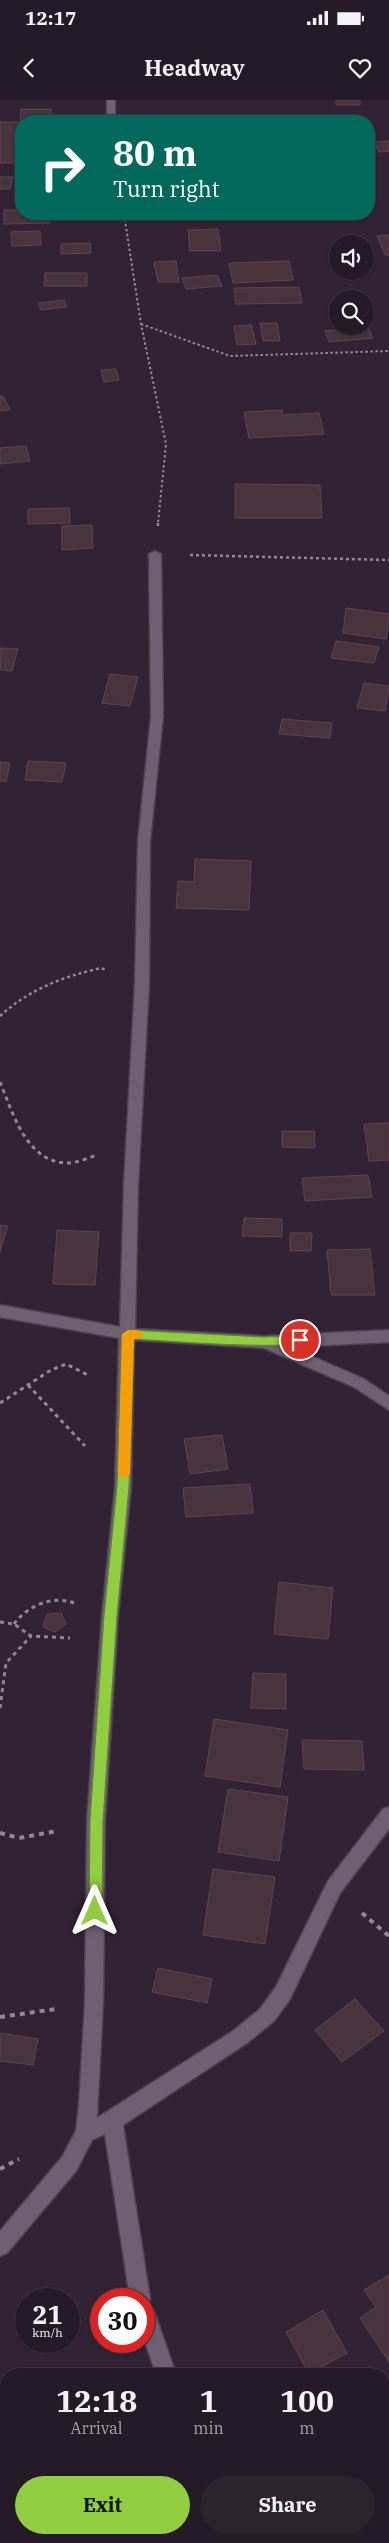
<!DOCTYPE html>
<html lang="en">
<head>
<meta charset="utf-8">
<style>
  :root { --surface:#251a27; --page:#2d232f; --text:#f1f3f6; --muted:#a3a1a7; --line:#423844; --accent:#90cd40 }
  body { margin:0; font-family:"IBM Plex Serif",serif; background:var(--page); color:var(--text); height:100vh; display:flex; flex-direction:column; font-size:19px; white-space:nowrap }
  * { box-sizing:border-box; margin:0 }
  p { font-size:16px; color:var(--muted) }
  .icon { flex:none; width:28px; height:28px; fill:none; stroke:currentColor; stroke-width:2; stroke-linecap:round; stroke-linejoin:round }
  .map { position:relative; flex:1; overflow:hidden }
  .side { position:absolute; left:0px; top:2268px; width:390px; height:176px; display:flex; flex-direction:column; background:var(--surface); border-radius:20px 20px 0 0; box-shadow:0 1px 4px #0004,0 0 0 1px var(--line) }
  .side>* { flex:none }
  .top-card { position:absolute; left:15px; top:15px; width:360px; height:105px; border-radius:20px; box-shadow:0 1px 4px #0004,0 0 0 1px var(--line); background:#00695c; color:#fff; overflow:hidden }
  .fabs { position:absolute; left:329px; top:135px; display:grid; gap:10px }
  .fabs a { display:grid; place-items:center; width:45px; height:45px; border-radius:50%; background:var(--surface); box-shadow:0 1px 4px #0004,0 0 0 1px var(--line); font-size:25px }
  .speed { position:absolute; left:15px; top:2188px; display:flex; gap:10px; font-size:25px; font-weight:700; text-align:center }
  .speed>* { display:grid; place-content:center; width:65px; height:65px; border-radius:50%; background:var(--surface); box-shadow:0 1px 4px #0004,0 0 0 1px var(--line); line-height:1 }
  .speed small { font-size:12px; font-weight:400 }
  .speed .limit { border:8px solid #d22; background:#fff; color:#111 }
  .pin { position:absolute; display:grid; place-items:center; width:42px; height:42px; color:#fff; margin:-21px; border:2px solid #fff; border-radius:50%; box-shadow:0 1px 5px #0007 }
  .me { position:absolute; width:55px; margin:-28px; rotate:0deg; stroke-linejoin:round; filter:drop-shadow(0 0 4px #0008) }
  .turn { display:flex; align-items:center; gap:18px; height:105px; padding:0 15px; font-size:22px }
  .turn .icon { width:65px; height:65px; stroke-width:2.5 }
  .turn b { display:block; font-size:35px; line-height:42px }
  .eta { display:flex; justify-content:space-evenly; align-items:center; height:85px; text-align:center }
  .eta b { font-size:30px; font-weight:700; line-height:35px }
  .primary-button { display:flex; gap:10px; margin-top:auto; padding:10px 15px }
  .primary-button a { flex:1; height:58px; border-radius:30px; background:var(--accent); color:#111; font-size:20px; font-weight:700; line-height:58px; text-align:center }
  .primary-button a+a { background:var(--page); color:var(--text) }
  .status { display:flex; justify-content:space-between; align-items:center; height:35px; padding:0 25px; background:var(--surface); direction:ltr }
  .status svg { height:14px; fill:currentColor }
  header { display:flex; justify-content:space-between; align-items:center; height:65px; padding:0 15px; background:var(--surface); font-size:22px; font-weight:700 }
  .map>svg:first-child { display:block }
  .building { fill:#49333d; stroke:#5e4651 }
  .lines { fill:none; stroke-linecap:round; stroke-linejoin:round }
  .street-casing { stroke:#4d4150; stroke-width:3 }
  .path-far3 { stroke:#938795; stroke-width:2; stroke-dasharray:2.5 2.5; stroke-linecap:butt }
  .path-far2 { stroke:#938795; stroke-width:2.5; stroke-dasharray:3 3; stroke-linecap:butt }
  .path-far1 { stroke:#938795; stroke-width:3; stroke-dasharray:4 4; stroke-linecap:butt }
  .path { stroke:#938795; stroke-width:4; stroke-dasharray:5 5; stroke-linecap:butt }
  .street { fill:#6f5f72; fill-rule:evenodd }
  .route { fill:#90cd40; stroke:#5e852a }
  .slow { fill:#f59e0b }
</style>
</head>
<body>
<div class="status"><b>12:17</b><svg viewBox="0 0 49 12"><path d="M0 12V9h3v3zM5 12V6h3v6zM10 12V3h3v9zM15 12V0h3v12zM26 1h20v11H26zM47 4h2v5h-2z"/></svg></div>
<header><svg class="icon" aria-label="back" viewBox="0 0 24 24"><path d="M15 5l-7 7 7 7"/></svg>Headway<svg class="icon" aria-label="heart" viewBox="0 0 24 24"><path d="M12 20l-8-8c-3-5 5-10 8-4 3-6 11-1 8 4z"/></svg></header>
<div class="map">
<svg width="389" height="2443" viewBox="0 0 389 2443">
  <rect width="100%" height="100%" fill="#312334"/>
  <!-- building -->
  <path class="building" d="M336 0H360V5H336Z
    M21 9H51V21H21V63H0V22H20Z
    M218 18V21H172V19Z
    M389 41V51L379 52 374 42Z
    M0 77H13L10 89H0Z
    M4 110H21V114H49L50 123 4 124Z
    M218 129 221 151H190L188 130Z
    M40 131 41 145 12 146 11 132Z
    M389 135V155H385L377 136Z
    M90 143 91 153 61 154V144Z
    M176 161 179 182H158L154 162Z
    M289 161 293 180 233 183 229 163Z
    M45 173H87V186H44Z
    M217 175 222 186 186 189 182 178Z
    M299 187 302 203 236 204 234 188Z
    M64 200 67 207 41 210 38 203Z
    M260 223H277L280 241H263Z
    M252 225 256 244 237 245 234 226Z
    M368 227 373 238 329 242 325 231Z
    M116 269 119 280 104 282 101 270Z
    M0 296H3L10 310 0 311Z
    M282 310V315L319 313 324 334 249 338 244 312Z
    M26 346 30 361 0 364V348Z
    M235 384 320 385 322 418H235Z
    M69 408 70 423 28 424V409Z
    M92 425 93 448 62 450V426Z
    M346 508 389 514 386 539 343 533Z
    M336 541 379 547 374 563 331 558Z
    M0 548 18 549 12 571 0 570Z
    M110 574 138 577 130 606 102 603Z
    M364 583 389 586 385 611 357 608Z
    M282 619 332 623 330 638 279 634Z
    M28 661 66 663 62 682 25 680Z
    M0 662 10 663 6 682 0 681Z
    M195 759 251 761 249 810 176 808 178 781 194 782Z
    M389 1023V1060L369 1061 364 1024Z
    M282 1031H314L315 1048 282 1047Z
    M368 1075 372 1097 305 1101 302 1078Z
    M244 1118 282 1119V1137L242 1136Z
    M0 1125 8 1126 0 1152Z
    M57 1130 99 1132 95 1185 53 1184Z
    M290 1133H312L311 1151H290Z
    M370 1149 375 1195H331L327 1150Z
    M222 1335 228 1369 190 1374 184 1339Z
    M250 1384 253 1413 186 1417 183 1388Z
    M279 1482 333 1488 328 1539 274 1534Z
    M61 1513 66 1524 55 1532 43 1527 47 1514Z
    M253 1573 286 1574V1609L251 1608Z
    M214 1619 288 1630 280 1687 205 1676Z
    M302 1640 362 1641 364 1670 304 1669Z
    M228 1689 288 1697 279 1761 218 1752Z
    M213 1769 275 1777 265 1844 203 1835Z
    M158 1868 212 1879 207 1903 152 1892Z
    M355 1899 384 1931 342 1962 315 1930Z
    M0 1933 38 1939 33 1965 0 1961Z
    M389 2175V2262L360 2218 376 2207 364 2190Z
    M323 2210 347 2253 309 2274 286 2232Z"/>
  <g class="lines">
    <defs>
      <path id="street" d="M107 0H115V21H107Z
        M155 451 161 454 163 616 150 742 149 883 138 1084 135 1229 264 1236 389 1230V1242L291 1247 364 1279 389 1296V1310L354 1287 264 1248 134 1240 131 1387 118 1516 105 1720 103 1903 97 2018 233 1931 260 1909 276 1887 328 1781 383 1709 389 1707V1729L340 1793 290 1899 274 1921 247 1943 123 2025 150 2199 148 2203 154 2211 176 2274H156L144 2239V2199H130L105 2034 92 2040 76 2071 7 2153 0 2156V2131L62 2057 76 2031 79 2005 85 1903 87 1720 102 1516 115 1387 119 1238 0 1217V1205L120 1227 124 1084 135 883 138 742 151 616 149 454Z
        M225 2438H246L249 2443H227Z"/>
    </defs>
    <!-- street casing -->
    <use href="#street" class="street-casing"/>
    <!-- path-far3 -->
    <path class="path-far3" d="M124 114 141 224 166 344 158 423
      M141 224 230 256 389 251"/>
    <!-- path-far2 -->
    <path class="path-far2" d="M158 426V422
      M190 455 389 460
      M0 916C30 889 62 877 101 868L106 870"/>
    <!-- path-far1 -->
    <path class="path-far1" d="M0 982C13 1013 26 1062 67 1063 77 1063 88 1058 97 1055
      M28 1285 85 1346
      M0 1303 51 1270 66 1264 88 1275
      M0 1522 14 1524 31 1536 70 1538
      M14 1524C27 1506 52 1495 74 1503
      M0 1608 6 1563 31 1536"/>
    <!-- path -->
    <path class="path" d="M0 1733 19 1738 57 1731
      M362 1813 389 1836
      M0 1917 56 1909
      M0 2069 19 2059"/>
    <!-- street -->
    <use href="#street" class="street"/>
  </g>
  <!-- route -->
  <path class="route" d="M128 1230 264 1237 300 1236 306 1240C298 1252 156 1240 134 1239L129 1387 117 1516 103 1720 102 1811 100 1816 95 1818 91 1816 89 1811 90 1720 104 1516 117 1387 122 1234Z"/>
  <!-- slow -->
  <path class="slow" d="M128 1230H138L144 1235 142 1238 134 1239 130 1374 124 1379 118 1374 122 1234Z"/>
</svg>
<div class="fabs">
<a><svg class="icon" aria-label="sound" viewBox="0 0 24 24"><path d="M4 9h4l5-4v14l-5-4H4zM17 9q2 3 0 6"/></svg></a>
<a><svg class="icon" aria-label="search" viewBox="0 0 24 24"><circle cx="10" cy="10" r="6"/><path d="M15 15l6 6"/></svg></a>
</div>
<div class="speed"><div>21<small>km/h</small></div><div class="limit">30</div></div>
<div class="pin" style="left:300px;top:1240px;background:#d93025"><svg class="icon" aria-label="arrive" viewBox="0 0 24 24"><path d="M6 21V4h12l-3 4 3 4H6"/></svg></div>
<svg class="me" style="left:95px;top:1811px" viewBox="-20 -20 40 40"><path d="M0-17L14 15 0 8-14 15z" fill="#90cd40" stroke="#fff" stroke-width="4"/></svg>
<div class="top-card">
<div class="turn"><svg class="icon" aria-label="right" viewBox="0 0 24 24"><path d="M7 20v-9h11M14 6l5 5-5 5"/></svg><div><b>80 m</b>Turn right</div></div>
</div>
<section class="side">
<div class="eta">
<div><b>12:18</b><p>Arrival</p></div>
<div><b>1</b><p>min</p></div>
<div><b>100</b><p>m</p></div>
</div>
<div class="primary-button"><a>Exit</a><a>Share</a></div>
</section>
</div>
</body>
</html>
